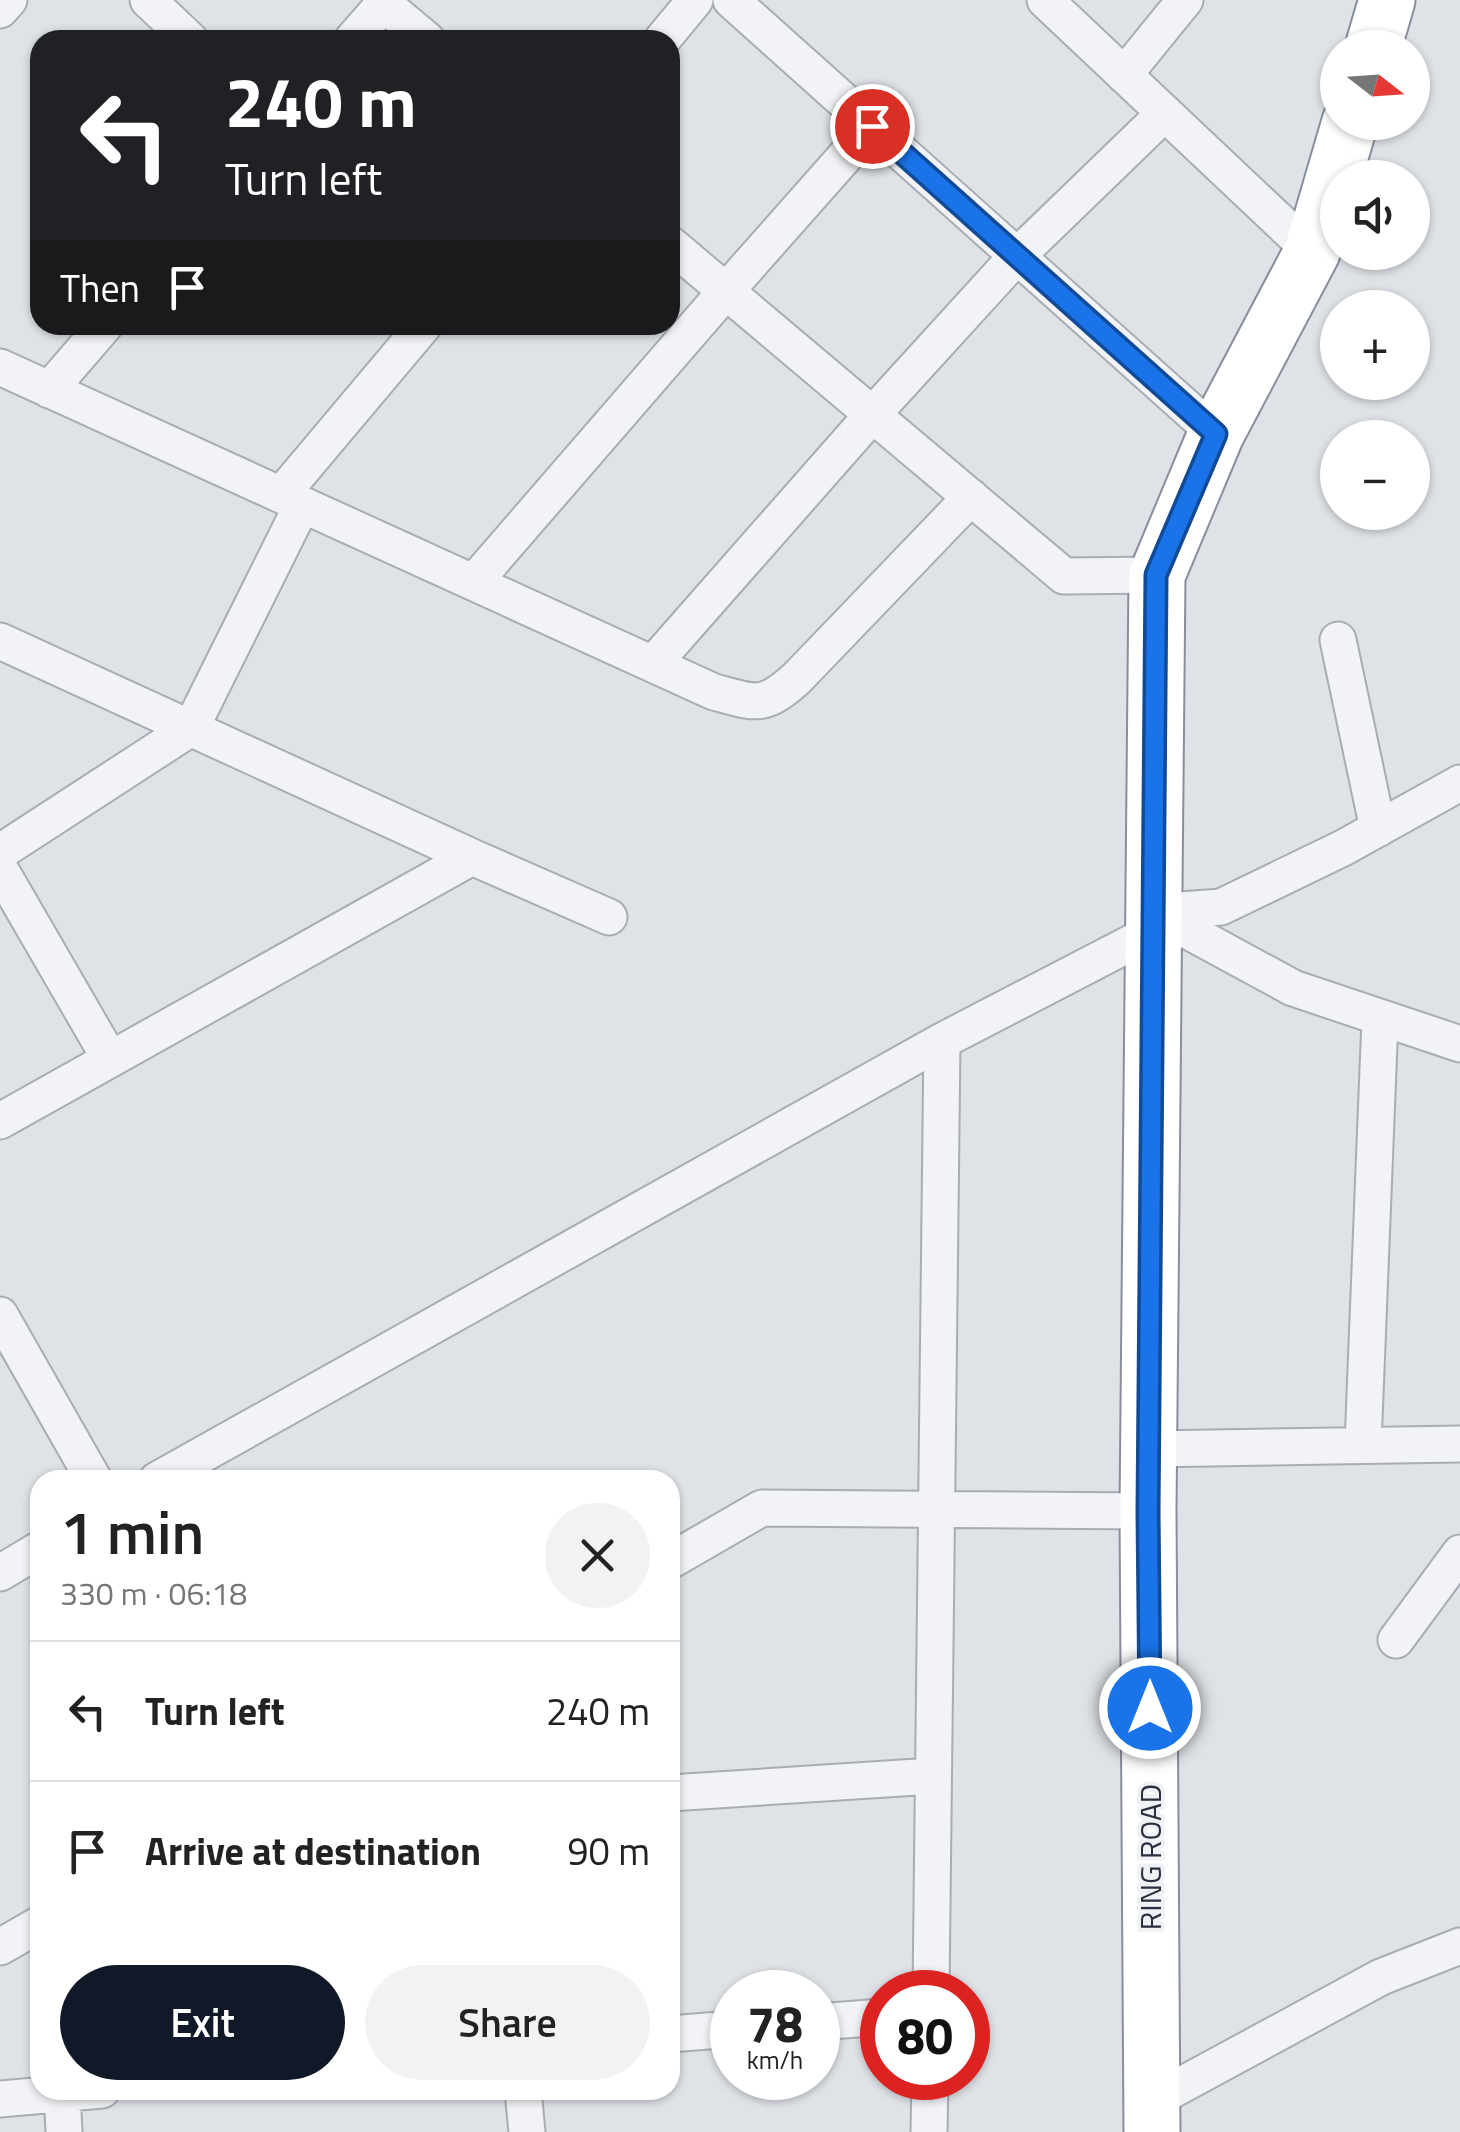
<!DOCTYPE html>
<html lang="en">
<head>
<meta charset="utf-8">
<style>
  :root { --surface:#fff; --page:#f2f2f2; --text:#222; --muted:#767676; --line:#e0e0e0; --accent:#111827 }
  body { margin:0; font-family:"Titillium Web",sans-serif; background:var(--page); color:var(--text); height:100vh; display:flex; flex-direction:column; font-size:38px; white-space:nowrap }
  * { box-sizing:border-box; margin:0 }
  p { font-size:32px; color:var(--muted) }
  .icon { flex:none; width:55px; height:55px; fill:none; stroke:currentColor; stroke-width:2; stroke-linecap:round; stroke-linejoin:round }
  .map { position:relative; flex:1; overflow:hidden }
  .sheet { position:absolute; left:30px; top:1470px; width:650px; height:630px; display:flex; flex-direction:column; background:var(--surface); border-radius:30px; box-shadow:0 2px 8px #0004 }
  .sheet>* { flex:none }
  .top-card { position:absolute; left:30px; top:30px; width:650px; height:305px; border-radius:30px; box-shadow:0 2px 8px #0004; background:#202124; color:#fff; overflow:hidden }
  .needle { width:65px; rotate:107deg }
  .controls { position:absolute; left:1320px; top:30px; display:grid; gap:20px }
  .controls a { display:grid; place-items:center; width:110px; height:110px; border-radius:50%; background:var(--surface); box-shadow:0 2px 8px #0004; font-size:50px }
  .speed { position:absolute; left:710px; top:1970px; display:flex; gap:20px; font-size:50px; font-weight:700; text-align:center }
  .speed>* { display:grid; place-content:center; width:130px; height:130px; border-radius:50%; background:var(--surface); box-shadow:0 2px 8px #0004; line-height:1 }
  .speed small { font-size:25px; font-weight:400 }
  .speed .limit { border:15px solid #d22; background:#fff; color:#111 }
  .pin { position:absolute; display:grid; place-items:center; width:85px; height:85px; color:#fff; margin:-42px; border:5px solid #fff; border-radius:50%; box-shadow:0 2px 10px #0007 }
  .me { position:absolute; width:110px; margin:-55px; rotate:0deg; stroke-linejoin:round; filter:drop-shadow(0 0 8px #0008) }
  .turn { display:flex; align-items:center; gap:35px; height:210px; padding:0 30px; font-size:45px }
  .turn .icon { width:130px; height:130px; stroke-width:2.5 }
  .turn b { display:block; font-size:70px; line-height:85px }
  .then { display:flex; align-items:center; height:95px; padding:0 30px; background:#0003; gap:20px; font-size:38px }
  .round { display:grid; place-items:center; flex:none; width:105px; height:105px; border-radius:52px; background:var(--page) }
  .headline { display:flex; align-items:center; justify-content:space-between; height:170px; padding:0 30px }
  h1 { font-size:60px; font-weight:600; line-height:75px }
  .primary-button { display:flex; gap:20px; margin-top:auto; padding:20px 30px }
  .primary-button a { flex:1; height:115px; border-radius:60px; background:var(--accent); color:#fff; font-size:40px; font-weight:600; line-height:115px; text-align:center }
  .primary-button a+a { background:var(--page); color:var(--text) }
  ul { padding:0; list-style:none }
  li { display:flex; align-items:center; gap:30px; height:140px; padding:0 30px; border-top:2px solid var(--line) }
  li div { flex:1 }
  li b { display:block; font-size:38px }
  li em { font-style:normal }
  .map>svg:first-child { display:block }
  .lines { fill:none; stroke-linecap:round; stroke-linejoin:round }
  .minor-casing { stroke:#a9acb4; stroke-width:39 }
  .trunk-casing { stroke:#888e9d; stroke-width:59 }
  .minor { stroke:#f2f3f6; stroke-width:35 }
  .trunk { stroke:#fff; stroke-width:55 }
  .route-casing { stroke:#114b97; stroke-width:25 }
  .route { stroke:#1a73e8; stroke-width:18 }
  .labels { text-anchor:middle; stroke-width:8; stroke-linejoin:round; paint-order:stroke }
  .street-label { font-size:30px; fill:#2a2e3d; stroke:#eff1f5 }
</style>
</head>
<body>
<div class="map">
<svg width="1460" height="2132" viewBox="0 0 1460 2132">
  <rect width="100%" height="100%" fill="#dfe2e7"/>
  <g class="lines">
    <defs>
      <path id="minor" d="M148 0 190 40
        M731 0 1216 434
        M1045 0 1312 252
        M384 4 427 40
        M0 10 9 0
        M352 40 387 0
        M662 40 695 0
        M1124 75 1185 0
        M670 244 1064 576 1157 575
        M0 367 714 692C756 703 763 709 797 678L971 497
        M49 390 105 325
        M281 495 424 325
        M474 582 726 291 872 126
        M1338 640 1378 829
        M0 641 472 857 0 1121
        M653 664 873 414 1017 256 1165 113
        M0 852 191 728 302 505
        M472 857 609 917
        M0 869 110 1059
        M1154 912 1221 907 1343 848 1460 783
        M1155 913 1293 988 1460 1044
        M0 1315 94 1480
        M1363 1445 1380 1019
        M1149 1449 1460 1444
        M157 1480 942 1041 1154 931
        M670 1561 762 1508 1148 1511
        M0 1573 40 1549
        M1396 1640 1460 1553
        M670 1793 933 1776
        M0 1947 40 1924
        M931 1992 942 1041
        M818 2022 882 2017
        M670 2034 732 2029
        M62 2090 64 2132
        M523 2090 527 2132
        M0 2099 102 2090
        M1152 2101 1381 1977 1460 1946
        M929 2132 930 2078"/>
      <path id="trunk" d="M1373 48 1387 0
        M1152 2132 1148 1511 1157 575 1216 434 1312 252 1350 122"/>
    </defs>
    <!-- minor casing -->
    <use href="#minor" class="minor-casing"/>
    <!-- trunk casing -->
    <use href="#trunk" class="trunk-casing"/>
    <!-- minor -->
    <use href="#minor" class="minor"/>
    <!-- trunk -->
    <use href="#trunk" class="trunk"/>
  </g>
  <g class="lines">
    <defs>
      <path id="route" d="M872 126 1216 434 1156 575 1148 1511 1150 1708"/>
    </defs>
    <!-- route casing -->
    <use href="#route" class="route-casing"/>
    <!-- route -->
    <use href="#route" class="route"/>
  </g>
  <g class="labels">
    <!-- street labels -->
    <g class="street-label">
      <text transform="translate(1151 1857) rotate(-90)" y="10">RING ROAD</text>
    </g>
  </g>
</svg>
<div class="controls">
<a><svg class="needle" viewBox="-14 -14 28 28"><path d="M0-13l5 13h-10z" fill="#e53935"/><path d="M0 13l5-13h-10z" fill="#767676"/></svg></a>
<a><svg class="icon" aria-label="sound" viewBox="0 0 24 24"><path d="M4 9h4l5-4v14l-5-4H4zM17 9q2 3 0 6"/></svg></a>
<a>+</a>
<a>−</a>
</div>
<div class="speed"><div>78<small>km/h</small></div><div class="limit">80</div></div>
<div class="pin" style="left:872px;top:126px;background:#d93025"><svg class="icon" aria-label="arrive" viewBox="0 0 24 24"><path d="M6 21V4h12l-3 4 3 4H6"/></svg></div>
<svg class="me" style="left:1150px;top:1708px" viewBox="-20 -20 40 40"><circle r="17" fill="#1a73e8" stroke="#fff" stroke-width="3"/><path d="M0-11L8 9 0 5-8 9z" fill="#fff"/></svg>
<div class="top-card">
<div class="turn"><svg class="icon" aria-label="left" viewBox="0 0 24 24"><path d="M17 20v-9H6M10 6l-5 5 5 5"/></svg><div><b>240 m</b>Turn left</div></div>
<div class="then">Then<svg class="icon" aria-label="arrive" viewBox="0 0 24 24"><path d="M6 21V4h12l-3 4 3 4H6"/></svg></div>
</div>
<section class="sheet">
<div class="headline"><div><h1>1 min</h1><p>330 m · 06:18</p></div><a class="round"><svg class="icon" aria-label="close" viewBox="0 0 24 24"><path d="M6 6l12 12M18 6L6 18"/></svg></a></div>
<ul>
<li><svg class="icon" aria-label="left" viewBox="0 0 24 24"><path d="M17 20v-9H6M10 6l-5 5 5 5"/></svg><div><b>Turn left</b></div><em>240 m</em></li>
<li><svg class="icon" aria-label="arrive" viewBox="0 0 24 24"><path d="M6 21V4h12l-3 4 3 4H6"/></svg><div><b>Arrive at destination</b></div><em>90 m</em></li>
</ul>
<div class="primary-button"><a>Exit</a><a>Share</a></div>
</section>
</div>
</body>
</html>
